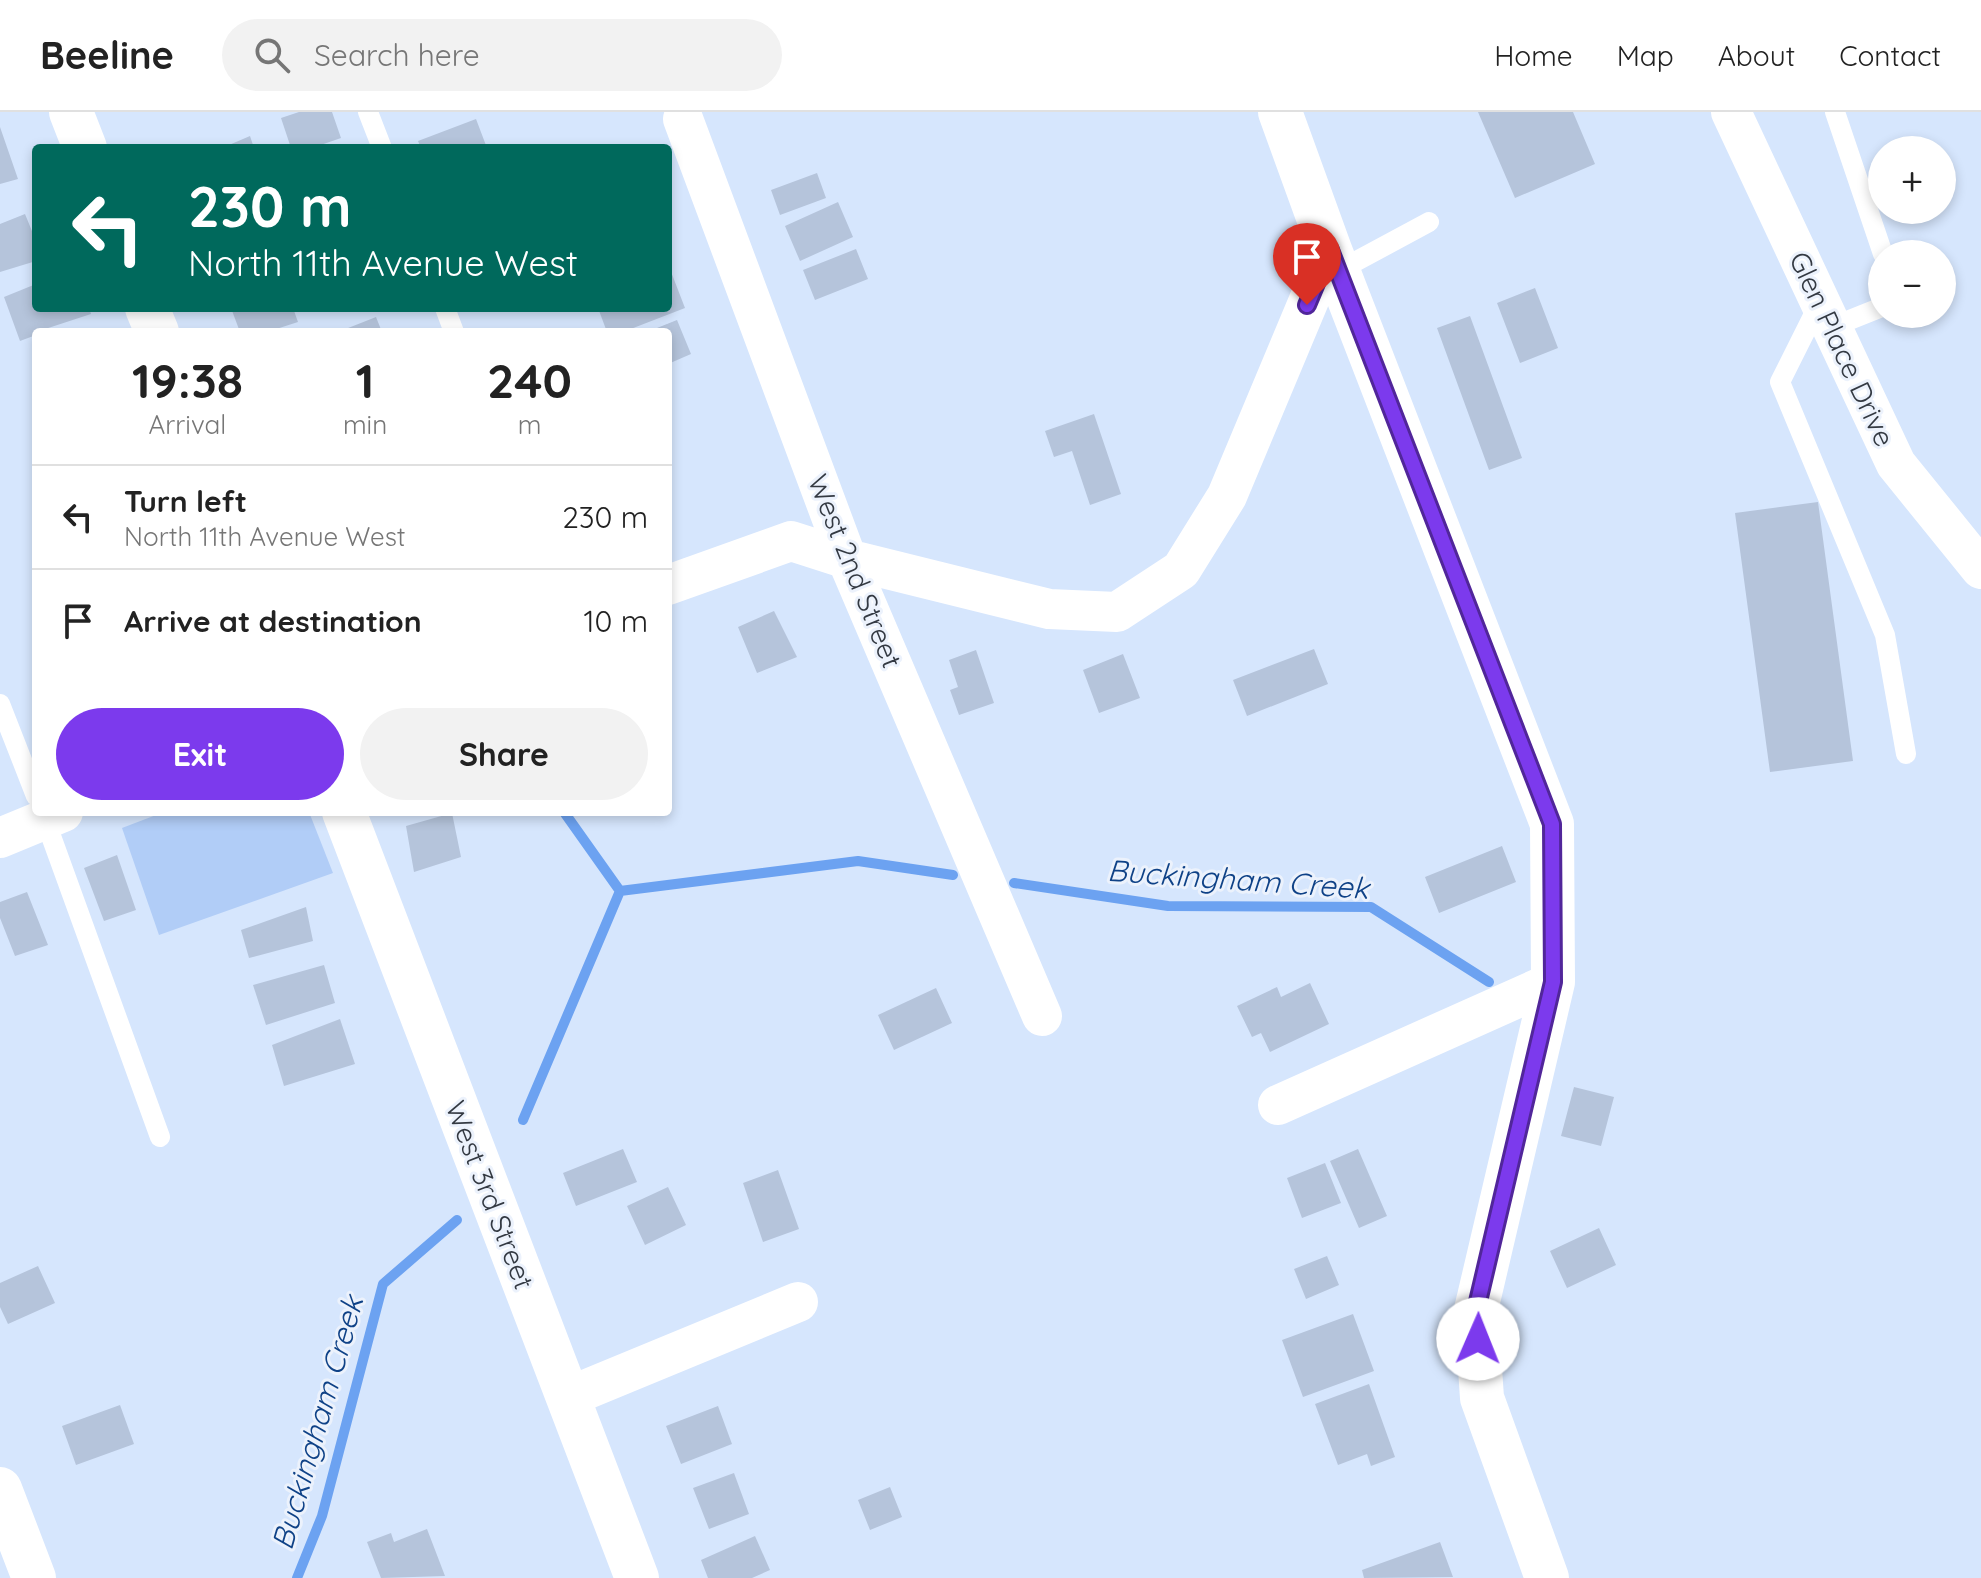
<!DOCTYPE html>
<html lang="en">
<head>
<meta charset="utf-8">
<style>
  :root { --surface:#fff; --page:#f2f2f2; --text:#222; --muted:#767676; --line:#e0e0e0; --accent:#7c3aed }
  body { margin:0; font-family:Quicksand,sans-serif; background:var(--page); color:var(--text); height:100vh; display:flex; flex-direction:column; font-size:30px; white-space:nowrap }
  * { box-sizing:border-box; margin:0 }
  p { font-size:26px; color:var(--muted) }
  .icon { flex:none; width:44px; height:44px; fill:none; stroke:currentColor; stroke-width:2; stroke-linecap:round; stroke-linejoin:round }
  .map { position:relative; flex:1; overflow:hidden }
  .sheet { position:absolute; left:32px; top:216px; width:640px; height:488px; display:flex; flex-direction:column; background:var(--surface); border-radius:8px; box-shadow:0 4px 12px #0003 }
  .sheet>* { flex:none }
  .top-card { position:absolute; left:32px; top:32px; width:640px; height:168px; border-radius:8px; box-shadow:0 4px 12px #0003; background:#00695c; color:#fff; overflow:hidden }
  .controls { position:absolute; left:1868px; top:24px; display:grid; gap:16px }
  .controls a { display:grid; place-items:center; width:88px; height:88px; border-radius:50%; background:var(--surface); box-shadow:0 4px 12px #0003; font-size:40px }
  .pin { position:absolute; display:grid; place-items:center; width:68px; height:68px; color:#fff; margin:-82px -34px; border-radius:50% 50% 50% 0; rotate:-45deg; box-shadow:0 0 8px #0007 }
  .pin .icon { rotate:45deg }
  .me { position:absolute; width:88px; margin:-44px; rotate:1deg; stroke-linejoin:round; filter:drop-shadow(0 0 6px #0008) }
  .turn { display:flex; align-items:center; gap:28px; height:168px; padding:0 24px; font-size:36px }
  .turn .icon { width:104px; height:104px; stroke-width:2.5 }
  .turn b { display:block; font-size:56px; line-height:68px }
  .eta { display:flex; justify-content:space-evenly; align-items:center; height:136px; text-align:center }
  .eta b { font-size:48px; font-weight:700; line-height:56px }
  .primary-button { display:flex; gap:16px; margin-top:auto; padding:16px 24px }
  .primary-button a { flex:1; height:92px; border-radius:48px; background:var(--accent); color:#fff; font-size:32px; font-weight:700; line-height:92px; text-align:center }
  .primary-button a+a { background:var(--page); color:var(--text) }
  ul { padding:0; list-style:none }
  li { display:flex; align-items:center; gap:24px; height:104px; padding:0 24px; border-top:2px solid var(--line) }
  li div { flex:1 }
  li b { display:block; font-size:30px }
  li em { font-style:normal }
  header { display:flex; align-items:center; gap:48px; box-sizing:border-box; height:112px; padding:0 40px; background:var(--surface); border-bottom:2px solid var(--line) }
  header strong { font-size:38px }
  nav { display:flex; gap:44px; margin-inline-start:auto; font-size:28px }
  .search { width:560px; height:72px; background:var(--page); display:flex; align-items:center; gap:20px; box-sizing:border-box; padding:0 28px; border-radius:44px; color:var(--muted); font-size:30px }
  .map>svg:first-child { display:block }
  .green { fill:#b1cdf7 }
  .lines { fill:none; stroke-linecap:round; stroke-linejoin:round }
  .stream { stroke:#6ca2f1; stroke-width:10 }
  .building { fill:#b5c4db }
  .service { stroke:#fff; stroke-width:20 }
  .minor { stroke:#fff; stroke-width:40 }
  .tertiary { stroke:#fff; stroke-width:44 }
  .route-casing { stroke:#51269a; stroke-width:20 }
  .route { stroke:#7c3aed; stroke-width:14 }
  .labels { text-anchor:middle; stroke-width:6; stroke-linejoin:round; paint-order:stroke }
  .street-label { font-size:28px; fill:#333942; stroke:#ecf2fc }
  .water-label { font-size:30px; font-style:italic; fill:#0f4287; stroke:#ecf2fc }
</style>
</head>
<body>
<header>
<strong>Beeline</strong>
<div class="search"><svg class="icon" aria-label="search" viewBox="0 0 24 24"><circle cx="10" cy="10" r="6"/><path d="M15 15l6 6"/></svg>Search here</div>
<nav><a>Home</a><a>Map</a><a>About</a><a>Contact</a></nav>
</header>
<div class="map">
<svg width="1981" height="1466" viewBox="0 0 1981 1466">
  <rect width="100%" height="100%" fill="#d6e6fd"/>
  <!-- green -->
  <path class="green" d="M164 700H309L333 761 159 823 122 716Z"/>
  <g class="lines">
    <!-- stream -->
    <path class="stream" d="M564 700 620 779
      M1014 771 1168 794 1371 795 1489 870
      M523 1008 620 779 858 749 953 763
      M297 1466 322 1404 383 1172 457 1108"/>
  </g>
  <!-- building -->
  <path class="building" d="M299 0H332L341 26 312 36H291L281 6Z
    M1478 0H1573L1595 52 1515 86Z
    M476 7 487 36H421L418 29Z
    M0 15 18 67 0 72Z
    M250 24 254 36H222Z
    M817 61 826 86 780 103 771 78Z
    M838 90 853 125 800 149 785 114Z
    M25 102 36 129V149L0 160V112Z
    M856 137 868 167 815 188 803 158Z
    M668 152 685 196 623 220H607L598 196H668Z
    M36 172V196H89L91 202 36 220V223L20 229 4 185Z
    M1535 176 1558 236 1520 251 1497 191Z
    M231 196H293L298 210 267 220H240Z
    M1470 204 1522 346 1489 358 1437 216Z
    M376 205 382 220H338Z
    M677 208 691 242 668 252V220H647Z
    M1094 302 1121 382 1090 393 1072 339 1054 345 1045 319Z
    M1818 390 1853 649 1770 660 1735 401Z
    M774 499 797 545 757 561 738 515Z
    M1314 537 1328 572 1247 604 1233 568Z
    M976 538 994 591 959 603 950 578 958 575 949 548Z
    M1123 542 1140 586 1099 601 1083 558Z
    M452 701 461 745 414 760 406 714Z
    M1502 734 1516 770 1439 801 1425 765Z
    M117 743 136 798 104 809 84 756Z
    M27 780 48 833 15 844 0 806V790Z
    M306 795 313 829 249 846 241 818Z
    M324 853 335 891 266 913 253 873Z
    M1310 871 1329 912 1270 940 1261 921 1252 925 1237 894 1277 875 1281 885Z
    M936 876 952 911 894 938 878 903Z
    M340 907 355 952 284 974 272 933Z
    M1574 975 1614 985 1601 1034 1561 1024Z
    M623 1037 637 1070 576 1094 563 1061Z
    M1358 1037 1387 1104 1359 1116 1330 1049Z
    M1325 1051 1341 1091 1302 1106 1287 1066Z
    M778 1058 799 1117 763 1130 743 1071Z
    M668 1075 686 1113 645 1133 627 1094Z
    M1599 1116 1616 1153 1567 1176 1550 1139Z
    M1327 1144 1339 1173 1306 1187 1294 1157Z
    M38 1154 55 1191 8 1212 0 1195V1171Z
    M1353 1202 1374 1259 1303 1285 1282 1228Z
    M1369 1272 1395 1345 1371 1354 1367 1342 1338 1353 1315 1292Z
    M120 1293 134 1332 76 1353 62 1314Z
    M718 1294 732 1332 681 1352 666 1314Z
    M734 1361 749 1402 709 1417 693 1376Z
    M890 1375 902 1405 870 1418 858 1388Z
    M427 1417 445 1464 381 1466 367 1430 391 1421 394 1430Z
    M755 1424 770 1458 752 1466H708L701 1448Z
    M1440 1430 1453 1465 1364 1466 1362 1458Z"/>
  <g class="lines">
    <!-- service -->
    <path class="service" d="M368 0 382 36
      M1835 0 1883 142
      M1338 159 1429 110
      M1820 190 1780 270 1885 523 1906 642
      M445 196 454 220
      M1832 215 1882 195
      M0 592 36 684
      M43 702 160 1025"/>
    <!-- minor -->
    <path class="minor" d="M1731 0 1896 352 1981 457
      M683 7 847 447 1042 904
      M668 473 791 429 847 447 1049 497 1117 500 1181 458 1227 384 1330 138
      M0 726 63 700
      M1278 993 1553 870
      M568 1285 798 1190"/>
    <!-- tertiary -->
    <path class="tertiary" d="M71 0 85 36
      M1280 0 1330 138 1552 712 1553 870 1476 1198 1482 1286 1547 1466
      M147 196 157 220
      M344 700 637 1466
      M0 1377 34 1466"/>
  </g>
  <g class="lines">
    <defs>
      <path id="route" d="M1307 193 1330 138 1552 712 1553 870 1476 1198 1478 1227"/>
    </defs>
    <!-- route casing -->
    <use href="#route" class="route-casing"/>
    <!-- route -->
    <use href="#route" class="route"/>
  </g>
  <g class="labels">
    <!-- street labels -->
    <g class="street-label">
      <text transform="translate(1842 237) rotate(65)" y="10">Glen Place Drive</text>
      <text transform="translate(855 459) rotate(68)" y="10">West 2nd Street</text>
      <text transform="translate(490 1083) rotate(69)" y="10">West 3rd Street</text>
    </g>
    <!-- water labels -->
    <g class="water-label">
      <text transform="translate(1238 768) rotate(4)" y="10">Buckingham Creek</text>
      <text transform="translate(318 1311) rotate(-74)" y="10">Buckingham Creek</text>
    </g>
  </g>
</svg>
<div class="controls">
<a>+</a>
<a>−</a>
</div>
<div class="pin" style="left:1307px;top:193px;background:#d93025"><svg class="icon" aria-label="arrive" viewBox="0 0 24 24"><path d="M6 21V4h12l-3 4 3 4H6"/></svg></div>
<svg class="me" style="left:1478px;top:1227px" viewBox="-20 -20 40 40"><circle r="19" fill="#fff"/><path d="M0-13L10 11 0 6-10 11z" fill="#7c3aed"/></svg>
<div class="top-card">
<div class="turn"><svg class="icon" aria-label="left" viewBox="0 0 24 24"><path d="M17 20v-9H6M10 6l-5 5 5 5"/></svg><div><b>230 m</b>North 11th Avenue West</div></div>
</div>
<section class="sheet">
<div class="eta">
<div><b>19:38</b><p>Arrival</p></div>
<div><b>1</b><p>min</p></div>
<div><b>240</b><p>m</p></div>
</div>
<ul>
<li><svg class="icon" aria-label="left" viewBox="0 0 24 24"><path d="M17 20v-9H6M10 6l-5 5 5 5"/></svg><div><b>Turn left</b><p>North 11th Avenue West</p></div><em>230 m</em></li>
<li><svg class="icon" aria-label="arrive" viewBox="0 0 24 24"><path d="M6 21V4h12l-3 4 3 4H6"/></svg><div><b>Arrive at destination</b></div><em>10 m</em></li>
</ul>
<div class="primary-button"><a>Exit</a><a>Share</a></div>
</section>
</div>
</body>
</html>
